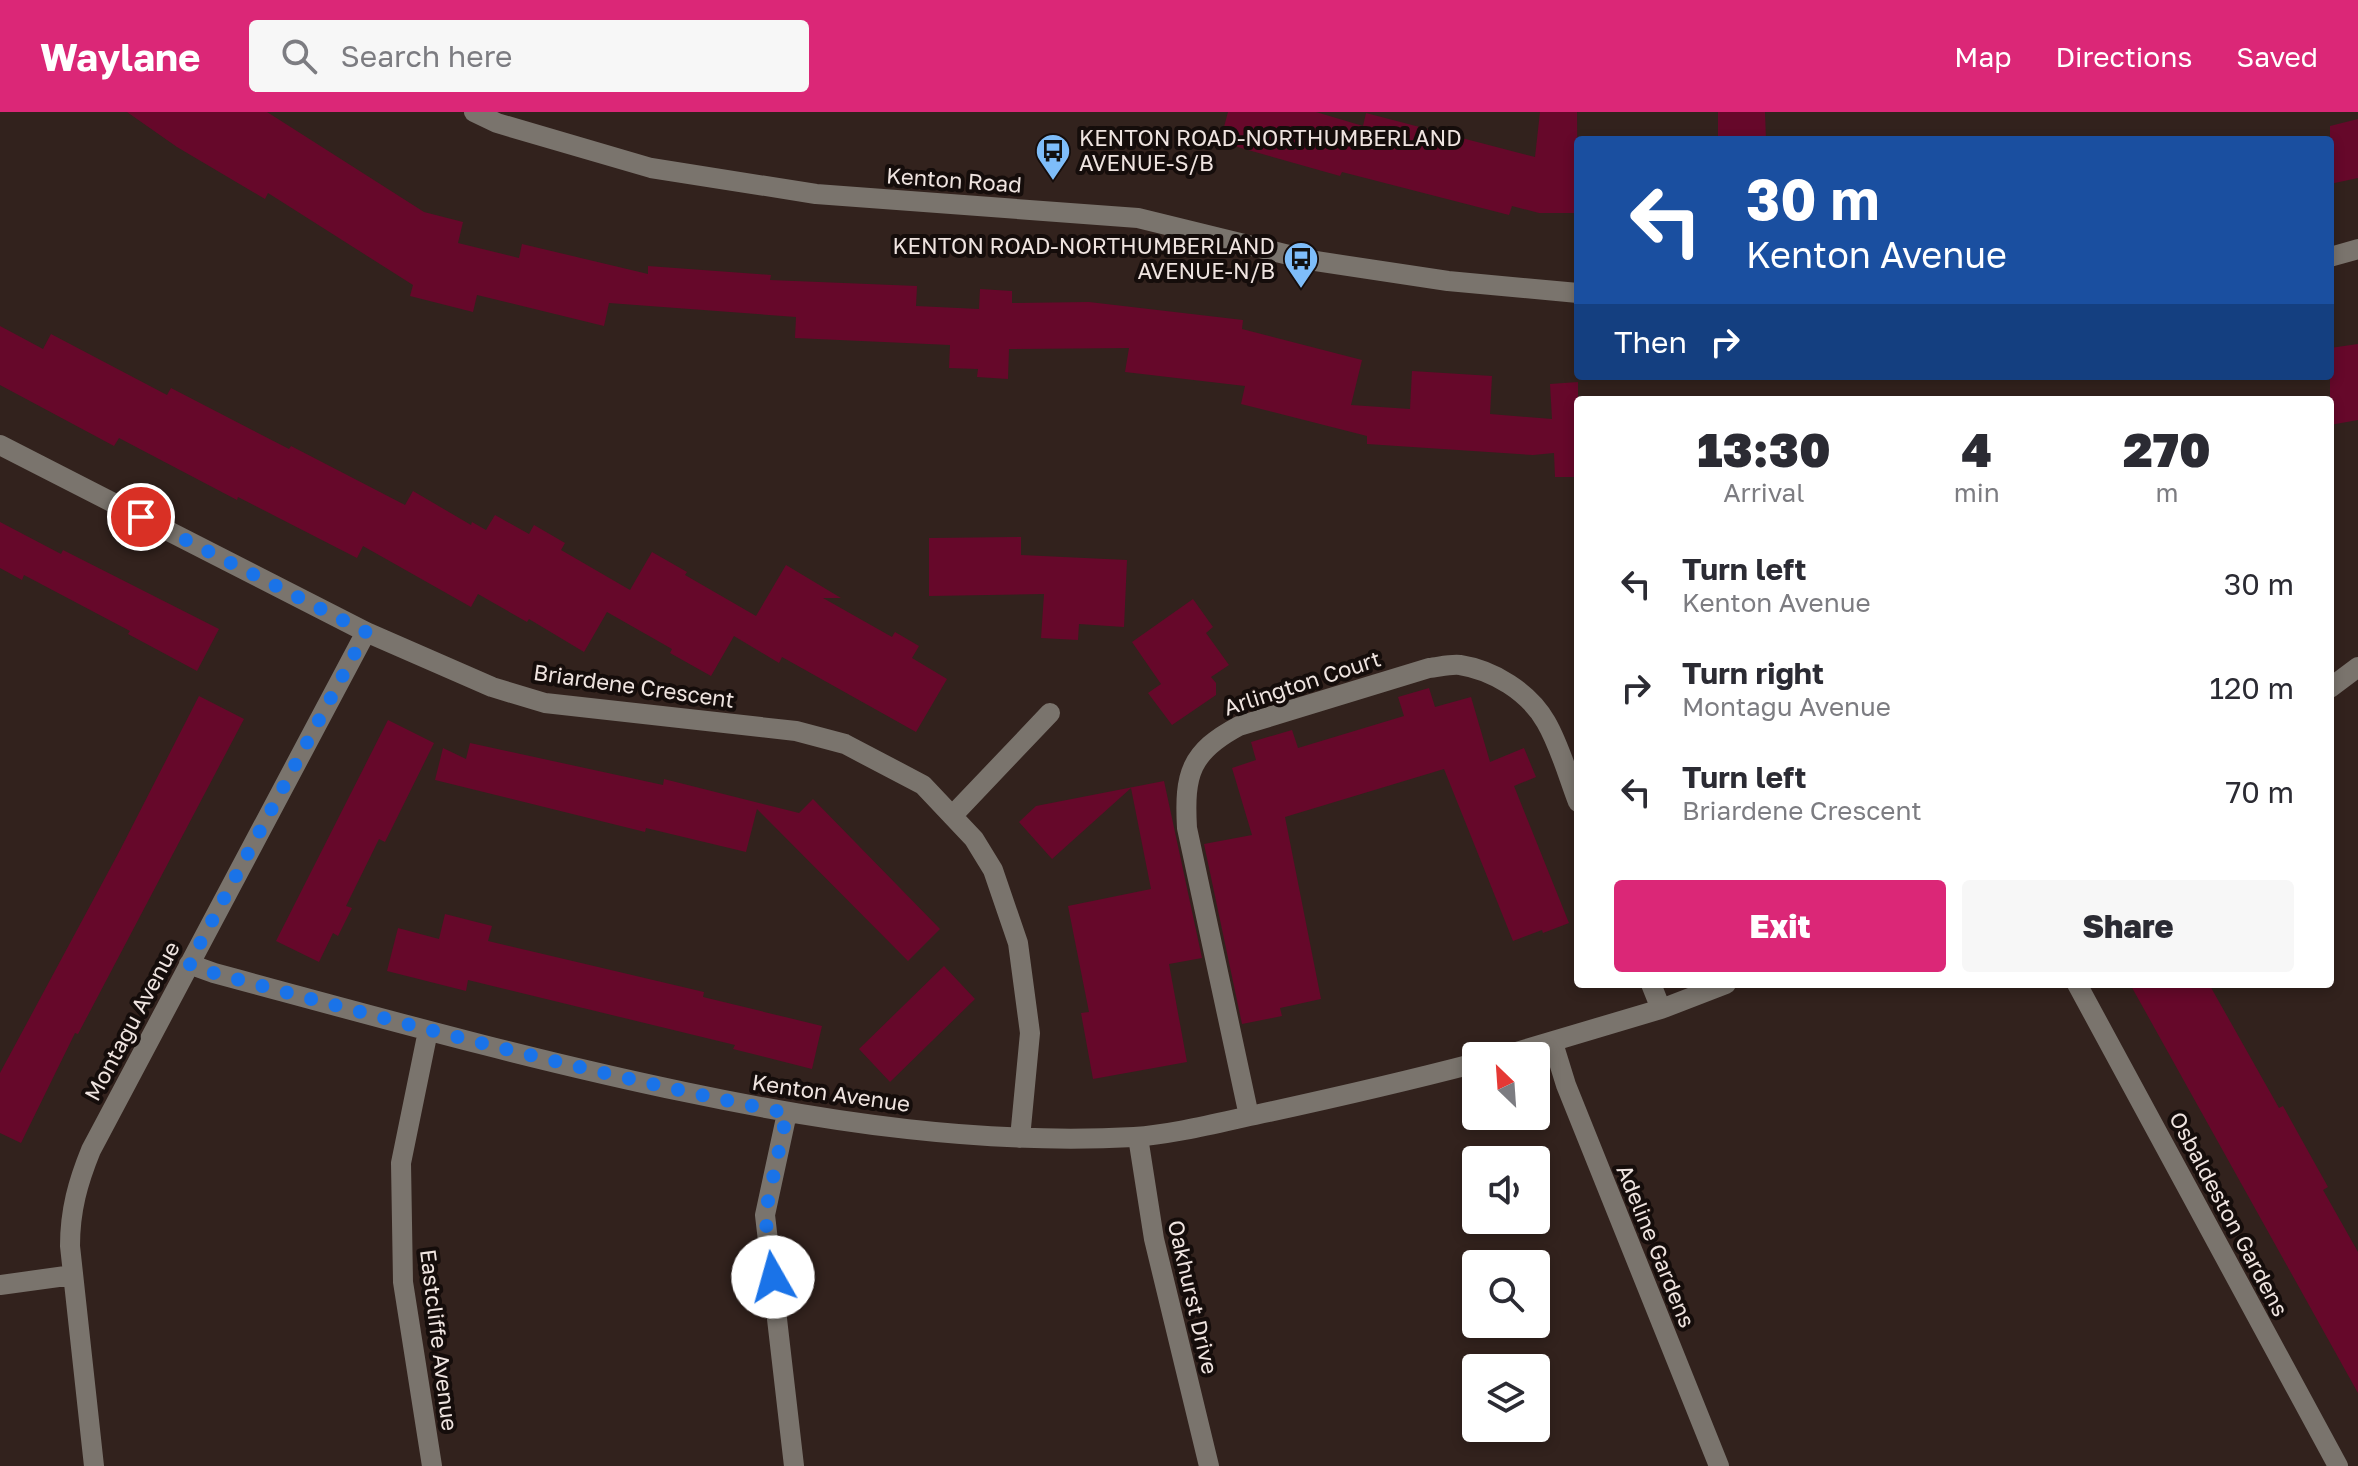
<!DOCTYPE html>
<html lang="en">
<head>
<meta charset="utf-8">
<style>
  :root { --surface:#fff; --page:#f7f7f7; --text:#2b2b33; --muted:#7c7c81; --accent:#db2777 }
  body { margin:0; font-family:"Golos Text",sans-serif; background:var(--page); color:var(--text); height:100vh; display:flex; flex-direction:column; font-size:30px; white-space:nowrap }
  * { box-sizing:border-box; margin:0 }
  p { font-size:26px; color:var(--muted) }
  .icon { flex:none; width:44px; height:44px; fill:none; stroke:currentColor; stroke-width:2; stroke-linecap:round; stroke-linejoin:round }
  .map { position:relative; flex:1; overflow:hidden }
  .drawer { position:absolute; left:1574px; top:284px; width:760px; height:592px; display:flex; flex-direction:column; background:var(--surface); border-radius:8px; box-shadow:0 4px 12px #0003 }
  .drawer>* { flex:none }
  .banner { position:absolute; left:1574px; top:24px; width:760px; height:244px; border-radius:8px; box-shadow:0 4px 12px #0003; background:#1a4fa0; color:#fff; overflow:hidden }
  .needle { width:52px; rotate:335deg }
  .buttons { position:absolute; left:1462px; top:930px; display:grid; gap:16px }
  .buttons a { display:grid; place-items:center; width:88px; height:88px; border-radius:8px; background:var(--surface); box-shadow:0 4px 12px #0003; font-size:40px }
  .pin { position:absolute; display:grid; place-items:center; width:68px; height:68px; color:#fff; margin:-34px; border:4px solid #fff; border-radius:50%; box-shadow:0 2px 8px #0007 }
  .me { position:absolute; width:88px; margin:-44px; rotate:353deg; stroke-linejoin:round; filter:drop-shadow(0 0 6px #0008) }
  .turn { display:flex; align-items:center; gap:28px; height:168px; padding:0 40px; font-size:36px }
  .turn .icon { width:104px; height:104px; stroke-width:2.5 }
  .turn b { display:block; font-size:56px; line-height:68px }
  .then { display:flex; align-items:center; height:76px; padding:0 40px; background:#0003; gap:16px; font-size:30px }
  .eta { display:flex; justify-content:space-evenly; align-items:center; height:136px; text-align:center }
  .eta b { font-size:48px; font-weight:800; line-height:56px }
  .action { display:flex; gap:16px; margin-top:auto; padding:16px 40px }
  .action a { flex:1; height:92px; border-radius:8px; background:var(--accent); color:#fff; font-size:32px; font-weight:800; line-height:92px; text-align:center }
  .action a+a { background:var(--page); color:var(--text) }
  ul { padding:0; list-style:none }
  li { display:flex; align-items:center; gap:24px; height:104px; padding:0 40px }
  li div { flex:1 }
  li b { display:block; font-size:30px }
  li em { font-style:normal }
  header { display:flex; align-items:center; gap:48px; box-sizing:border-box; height:112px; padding:0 40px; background:var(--accent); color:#fff }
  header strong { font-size:38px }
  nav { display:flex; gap:44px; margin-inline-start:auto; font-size:28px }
  .search { width:560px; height:72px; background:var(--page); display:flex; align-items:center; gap:20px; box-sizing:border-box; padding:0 28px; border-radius:8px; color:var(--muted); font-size:30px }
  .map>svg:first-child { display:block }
  .building { fill:#66082a }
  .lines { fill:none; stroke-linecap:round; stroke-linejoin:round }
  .minor { stroke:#7a746d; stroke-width:20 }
  .route { stroke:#1a73e8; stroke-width:14; stroke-dasharray:0 25.2 }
  .labels { text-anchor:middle; stroke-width:8; stroke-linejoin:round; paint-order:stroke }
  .poi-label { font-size:22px; fill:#efe4e0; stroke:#150d0b; text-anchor:start }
  .street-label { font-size:22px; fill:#efe4e0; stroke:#150d0b }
</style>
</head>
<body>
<header>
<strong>Waylane</strong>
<div class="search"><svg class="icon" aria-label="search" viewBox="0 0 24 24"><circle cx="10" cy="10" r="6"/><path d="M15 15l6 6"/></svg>Search here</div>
<nav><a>Map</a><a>Directions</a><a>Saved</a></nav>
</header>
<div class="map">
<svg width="2358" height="1354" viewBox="0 0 2358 1354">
  <rect width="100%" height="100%" fill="#32221d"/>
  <!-- building -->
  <path class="building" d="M127 0H267L424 100 463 110 458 131 519 146 522 132 648 162V154L771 163 770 168 917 174 916 194 979 197 980 177 1012 179V191L1089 190 1243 208 1242 217 1362 248 1351 293 1410 297 1412 259 1492 264 1490 302 1552 307 1550 272 1578 270V365H1555L1554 341 1533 343 1367 332V324L1241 292 1245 274 1125 260 1129 236 1009 237 1008 267 977 265 978 257 949 256 950 233 795 226 796 205 609 191 604 214 477 183 473 200 410 184 413 173 268 81 265 87 177 35Z
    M1228 0H1316L1363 14 1366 1 1535 45 1540 0H1577L1578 101H1539L1512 94 1509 103 1342 60 1340 64 1220 30Z
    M1718 0H1765L1766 28H1718Z
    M2358 7V66L2330 72V14Z
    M0 214 43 237 51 222 167 283 171 276 289 337 291 334 405 393 413 379 471 413 472 410 486 418 495 403 529 422 534 413 565 431 561 438 630 478 652 440 687 460 685 463 756 504 786 453 841 486H823L892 525 895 520 919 534 912 546 947 567 916 620 782 545 779 551 734 524 711 564 670 541 672 537 607 500 584 540 529 507 527 510 478 482 471 495 363 434 357 446 238 385 237 388 119 326 114 334 0 273Z
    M2358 232V308L2330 313V236Z
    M0 410 61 442 63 438 219 517 197 559 128 522 130 519 24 463 22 468 0 456Z
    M1021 425V443L1127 448 1124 515 1079 512 1078 528 1041 526 1044 482 929 484V426Z
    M1193 487 1213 515 1206 521 1229 553 1211 565 1216 571V583L1172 613 1148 581 1161 572 1132 530Z
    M1429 576 1435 595 1471 585 1490 650 1524 636 1536 665 1514 674 1569 811 1543 821 1542 818 1513 829 1444 657 1285 705 1321 887 1280 896 1282 904 1242 912 1204 732 1252 723 1232 656 1256 648 1251 630 1292 618 1298 636 1404 604 1398 585Z
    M199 584 244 607 78 922 75 921 21 1031 0 1021V961L119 740Z
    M388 608 434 631 385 730 379 727 346 794 352 796 338 824 333 821 319 850 276 829Z
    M470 631 663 673 664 667 799 701 813 687 940 817 908 849 757 697 746 740 646 716 645 720 435 668 443 636 466 647Z
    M1164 669 1202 846 1169 852 1187 950 1093 967 1081 901 1089 900 1068 794 1151 777 1131 676 1052 747 1019 710 1036 694Z
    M445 802 492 814 488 829 704 880 703 885 822 914 812 957 733 937 735 933 468 868 466 879 387 859 398 816 439 827Z
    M944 854 975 887 890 970 859 937Z
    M2130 872H2209L2279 996 2283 994 2328 1075 2323 1078 2358 1140V1281Z"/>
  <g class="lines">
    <!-- minor -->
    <path class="minor" d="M474 0 497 11 651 56 816 82 1138 106 1309 148 1448 169 1578 181
      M2330 145 2358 137
      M0 333 366 520 492 575 545 591 796 619 845 632 923 673 974 727 993 758 1018 831 1030 921 1020 1026
      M2330 576 2358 555
      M953 703 1050 601
      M189 852 214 861C370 903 526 947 685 980 832 1011 983 1033 1134 1025 1175 1022 1216 1011 1255 1003 1329 987 1403 970 1476 951
      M1651 872 1661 897
      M2077 872 2338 1354
      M428 919 401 1051 403 1170 432 1354
      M1553 931 1566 973 1719 1354
      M1503 944 1661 897 1726 872
      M787 1001 765 1103 794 1354
      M1249 1004 1187 716C1184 662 1190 640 1239 614L1429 556C1439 555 1450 552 1460 553 1493 558 1529 580 1546 610 1560 634 1568 664 1578 690
      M1138 1025 1154 1127 1209 1354
      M0 1173 73 1163
      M94 1354 70 1134C70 1098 78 1070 91 1038L366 520"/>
  </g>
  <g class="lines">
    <!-- route -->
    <path class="route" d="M141 405 366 520 189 852 214 861C404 912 594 962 787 1001L765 1103 773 1165"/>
  </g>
  <!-- icons -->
  <defs>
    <symbol id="bus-pin" viewBox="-11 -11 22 30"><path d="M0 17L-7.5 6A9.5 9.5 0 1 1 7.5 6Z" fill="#7ebdf9" stroke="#150d0b"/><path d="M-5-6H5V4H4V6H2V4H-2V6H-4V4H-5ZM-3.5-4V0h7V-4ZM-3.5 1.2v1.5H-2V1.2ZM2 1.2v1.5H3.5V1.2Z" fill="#111"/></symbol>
  </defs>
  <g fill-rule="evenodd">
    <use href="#bus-pin" x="1033" y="19" width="40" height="54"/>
    <use href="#bus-pin" x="1281" y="127" width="40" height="54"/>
  </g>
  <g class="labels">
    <!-- poi labels -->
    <g class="poi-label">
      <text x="1079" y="34">KENTON ROAD-NORTHUMBERLAND<tspan x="1079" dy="25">AVENUE-S/B</tspan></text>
      <text x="1275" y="142" text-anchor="end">KENTON ROAD-NORTHUMBERLAND<tspan x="1275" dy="25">AVENUE-N/B</tspan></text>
    </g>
    <!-- street labels -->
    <g class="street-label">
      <text transform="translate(954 68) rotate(4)" y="8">Kenton Road</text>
      <text transform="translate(1302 571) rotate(-18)" y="8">Arlington Court</text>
      <text transform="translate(634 574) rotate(8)" y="8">Briardene Crescent</text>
      <text transform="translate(132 909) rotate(-62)" y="8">Montagu Avenue</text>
      <text transform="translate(831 981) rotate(8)" y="8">Kenton Avenue</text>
      <text transform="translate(2229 1102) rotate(62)" y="8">Osbaldeston Gardens</text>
      <text transform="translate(1656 1134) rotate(68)" y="8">Adeline Gardens</text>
      <text transform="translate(1193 1185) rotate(77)" y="8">Oakhurst Drive</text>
      <text transform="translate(439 1228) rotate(83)" y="8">Eastcliffe Avenue</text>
    </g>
  </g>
</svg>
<div class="buttons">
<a><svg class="needle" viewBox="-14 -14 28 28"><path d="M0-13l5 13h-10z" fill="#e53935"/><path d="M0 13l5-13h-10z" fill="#7c7c81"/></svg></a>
<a><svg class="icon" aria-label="sound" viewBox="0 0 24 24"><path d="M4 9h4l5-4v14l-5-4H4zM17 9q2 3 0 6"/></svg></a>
<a><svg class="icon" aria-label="search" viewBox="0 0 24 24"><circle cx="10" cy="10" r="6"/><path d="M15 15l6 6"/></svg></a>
<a><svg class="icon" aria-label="layers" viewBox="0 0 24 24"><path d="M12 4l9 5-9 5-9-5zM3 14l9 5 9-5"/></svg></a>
</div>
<div class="pin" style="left:141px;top:405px;background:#d93025"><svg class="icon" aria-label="arrive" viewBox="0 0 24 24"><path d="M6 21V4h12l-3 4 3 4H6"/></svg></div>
<svg class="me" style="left:773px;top:1165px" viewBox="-20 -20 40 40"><circle r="19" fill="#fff"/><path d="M0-13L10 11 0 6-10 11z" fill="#1a73e8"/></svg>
<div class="banner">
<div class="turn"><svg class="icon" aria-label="left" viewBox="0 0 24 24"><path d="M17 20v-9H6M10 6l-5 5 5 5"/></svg><div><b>30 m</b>Kenton Avenue</div></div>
<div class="then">Then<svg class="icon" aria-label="right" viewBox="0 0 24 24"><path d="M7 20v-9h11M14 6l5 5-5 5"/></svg></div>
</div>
<section class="drawer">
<div class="eta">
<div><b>13:30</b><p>Arrival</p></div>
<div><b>4</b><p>min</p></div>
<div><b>270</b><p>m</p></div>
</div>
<ul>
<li><svg class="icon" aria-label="left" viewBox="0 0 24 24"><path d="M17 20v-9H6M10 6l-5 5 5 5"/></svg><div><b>Turn left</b><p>Kenton Avenue</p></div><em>30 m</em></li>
<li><svg class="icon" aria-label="right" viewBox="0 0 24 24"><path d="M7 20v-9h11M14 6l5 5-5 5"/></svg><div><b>Turn right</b><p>Montagu Avenue</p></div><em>120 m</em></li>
<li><svg class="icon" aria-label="left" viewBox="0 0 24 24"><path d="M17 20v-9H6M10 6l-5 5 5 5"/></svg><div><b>Turn left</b><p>Briardene Crescent</p></div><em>70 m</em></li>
</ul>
<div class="action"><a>Exit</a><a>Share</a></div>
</section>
</div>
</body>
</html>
